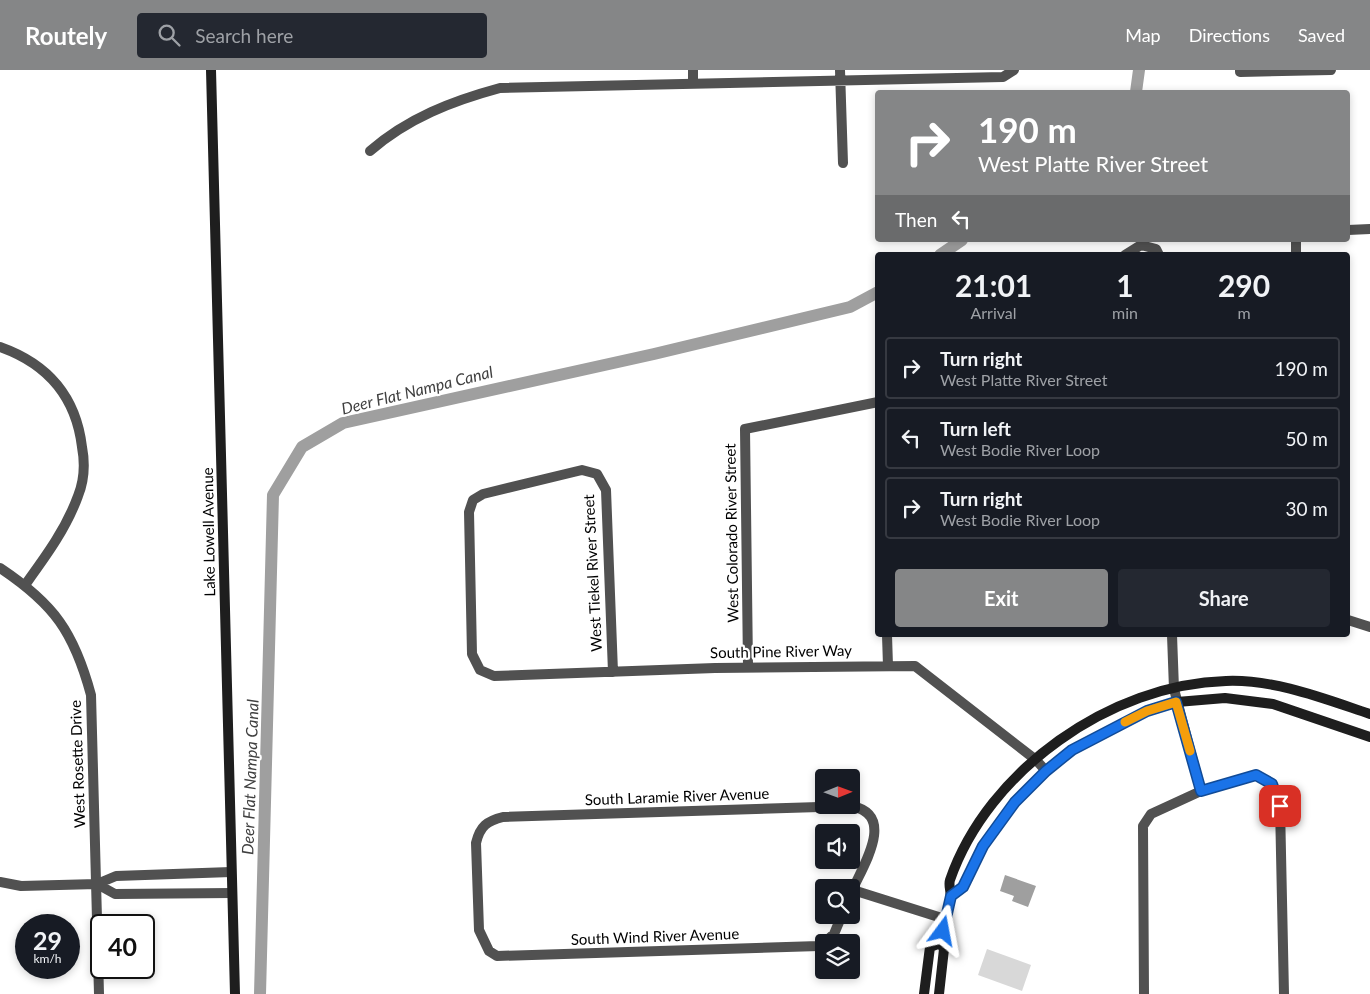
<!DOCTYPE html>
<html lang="en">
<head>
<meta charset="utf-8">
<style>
  :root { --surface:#171b24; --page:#242831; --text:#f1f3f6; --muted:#9ea1a6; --line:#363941; --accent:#858687 }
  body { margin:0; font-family:Lato,sans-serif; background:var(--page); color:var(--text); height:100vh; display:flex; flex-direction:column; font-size:19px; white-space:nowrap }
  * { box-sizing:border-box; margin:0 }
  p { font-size:16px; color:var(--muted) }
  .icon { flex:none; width:28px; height:28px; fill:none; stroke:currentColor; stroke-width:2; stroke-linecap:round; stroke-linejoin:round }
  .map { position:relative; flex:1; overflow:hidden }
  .sheet { position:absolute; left:875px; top:182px; width:475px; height:385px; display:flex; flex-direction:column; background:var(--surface); border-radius:5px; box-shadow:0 2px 8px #0003 }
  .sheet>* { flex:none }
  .banner { position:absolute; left:875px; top:20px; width:475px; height:152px; border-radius:5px; box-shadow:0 2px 8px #0003; background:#858687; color:#fff; overflow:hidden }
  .needle { width:32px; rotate:89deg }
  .buttons { position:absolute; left:815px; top:699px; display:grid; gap:10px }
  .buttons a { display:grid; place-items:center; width:45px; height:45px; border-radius:5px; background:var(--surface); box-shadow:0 2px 8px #0003; font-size:25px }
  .speed { position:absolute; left:15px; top:844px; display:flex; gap:10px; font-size:25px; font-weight:700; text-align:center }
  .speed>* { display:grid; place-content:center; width:65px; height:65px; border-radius:50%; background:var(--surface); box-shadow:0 2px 8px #0003; line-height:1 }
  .speed small { font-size:12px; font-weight:400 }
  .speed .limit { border:2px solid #111; border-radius:8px; background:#fff; color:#111 }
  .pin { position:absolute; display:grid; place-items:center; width:42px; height:42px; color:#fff; margin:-21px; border-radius:10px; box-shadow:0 2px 8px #0006 }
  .me { position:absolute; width:55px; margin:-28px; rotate:13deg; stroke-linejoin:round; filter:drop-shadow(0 0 4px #0008) }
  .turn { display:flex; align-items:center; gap:18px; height:105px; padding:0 20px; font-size:22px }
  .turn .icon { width:65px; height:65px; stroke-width:2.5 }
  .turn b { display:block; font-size:35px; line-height:42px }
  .then { display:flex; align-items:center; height:48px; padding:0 20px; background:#0003; gap:10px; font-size:19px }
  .eta { display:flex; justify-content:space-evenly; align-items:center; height:85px; text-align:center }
  .eta b { font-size:30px; font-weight:700; line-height:35px }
  .button { display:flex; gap:10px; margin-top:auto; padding:10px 20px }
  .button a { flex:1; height:58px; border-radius:5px; background:var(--accent); color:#fff; font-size:20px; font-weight:700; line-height:58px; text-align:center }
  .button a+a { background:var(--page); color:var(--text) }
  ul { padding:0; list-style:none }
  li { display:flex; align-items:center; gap:15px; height:62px; margin:0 10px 8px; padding:0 10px; border:2px solid var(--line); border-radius:5px }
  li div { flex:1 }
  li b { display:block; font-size:19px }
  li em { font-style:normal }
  header { display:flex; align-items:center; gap:30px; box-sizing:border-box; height:70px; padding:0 25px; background:var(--accent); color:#fff }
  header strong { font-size:24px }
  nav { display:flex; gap:28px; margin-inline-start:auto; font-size:18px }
  .search { width:350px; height:45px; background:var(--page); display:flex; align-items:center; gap:12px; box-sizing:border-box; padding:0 18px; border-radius:5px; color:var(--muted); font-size:19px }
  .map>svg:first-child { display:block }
  .green { fill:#d8d8d8 }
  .water { fill:#9f9f9f }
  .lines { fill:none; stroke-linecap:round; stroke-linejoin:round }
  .canal { stroke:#9f9f9f; stroke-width:12 }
  .street { stroke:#515151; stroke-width:10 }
  .secondary { stroke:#1e1e1e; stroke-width:10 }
  .route-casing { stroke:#114b97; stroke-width:12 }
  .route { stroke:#1a73e8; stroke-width:9 }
  .slow { stroke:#f59e0b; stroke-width:9 }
  .labels { text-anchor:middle; stroke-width:4.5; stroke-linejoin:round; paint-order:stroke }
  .street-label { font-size:15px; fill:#000; stroke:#fff }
  .water-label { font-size:16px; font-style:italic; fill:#404040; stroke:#fff }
</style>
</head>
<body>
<header>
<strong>Routely</strong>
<div class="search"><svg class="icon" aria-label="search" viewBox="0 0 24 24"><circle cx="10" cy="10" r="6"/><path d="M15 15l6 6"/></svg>Search here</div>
<nav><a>Map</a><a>Directions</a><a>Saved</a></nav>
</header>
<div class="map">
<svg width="1370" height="924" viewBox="0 0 1370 924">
  <rect width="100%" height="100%" fill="#fff"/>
  <!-- green -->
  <path class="green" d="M987 879 1031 895 1022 921 978 905Z"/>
  <!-- water -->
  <path class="water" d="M1005 805 1036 816 1028 837 1012 831 1014 826 1000 821Z"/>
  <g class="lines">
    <!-- canal -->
    <path class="canal" d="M1136 22 1139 0
      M940 185 962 170
      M260 924 273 425 302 377 343 353 654 284 850 237 878 222"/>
    <!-- street -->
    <path class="street" d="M693 0V14
      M840 0 843 93
      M1240 0V2L1331 0
      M370 81C408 48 452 31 500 18L1003 7 1014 0
      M1348 160 1370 159
      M1296 170V185
      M1125 185 1141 175 1156 179 1159 185
      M0 277C48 294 76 327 82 377 85 393 84 411 78 426 66 459 46 486 25 515
      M0 498C54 534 74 562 91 625L99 924
      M1348 550 1370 557
      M887 565 888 596
      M1172 565 1174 619 1201 721
      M748 596 745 359 878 332
      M613 602 606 420 597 404 582 400 483 424 473 430 469 442 472 584 480 600 494 606 715 598 915 596 1036 690 1046 701
      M231 802 116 806 97 814 115 824 232 823
      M0 812 21 816 97 814
      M853 820 945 849
      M825 872 834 864 842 845
      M824 873 819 876 497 886 489 881 479 860 476 773C480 756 487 751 503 747L852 736C897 746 862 797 851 823
      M1144 924 1143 756 1151 744 1201 721 1256 705 1272 714 1280 736 1284 924"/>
    <!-- secondary -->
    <path class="secondary" d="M211 0 235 924
      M951 826 963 817 983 776 1015 732 1046 701 1072 680 1147 641 1177 632 1225 628 1273 634 1370 667
      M924 924 930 877 940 873
      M939 924 944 879 940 873C943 858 948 844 950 829 952 822 948 816 950 810 988 700 1111 614 1226 611 1275 609 1325 629 1370 644"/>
  </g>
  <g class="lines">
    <defs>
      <path id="route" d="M943 861 951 826 963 817 983 776 1015 732 1046 701 1072 680 1147 641 1176 632 1201 721 1256 705 1272 714 1280 736"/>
    </defs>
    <!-- route casing -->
    <use href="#route" class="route-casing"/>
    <!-- route -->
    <use href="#route" class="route"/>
    <!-- slow -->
    <path class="slow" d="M1125 652 1147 641 1176 632 1190 681"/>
  </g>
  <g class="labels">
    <!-- street labels -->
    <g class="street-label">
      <text transform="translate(209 462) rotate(-91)" y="5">Lake Lowell Avenue</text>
      <text transform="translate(732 463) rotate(-91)" y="5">West Colorado River Street</text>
      <text transform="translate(593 503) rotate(-93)" y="5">West Tiekel River Street</text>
      <text transform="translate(781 582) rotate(-1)" y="5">South Pine River Way</text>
      <text transform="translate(78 694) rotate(-92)" y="5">West Rosette Drive</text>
      <text transform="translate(677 727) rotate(-2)" y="5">South Laramie River Avenue</text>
      <text transform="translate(655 867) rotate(-2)" y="5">South Wind River Avenue</text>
    </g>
    <!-- water labels -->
    <g class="water-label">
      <text transform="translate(417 320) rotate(-14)" y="6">Deer Flat Nampa Canal</text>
      <text transform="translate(250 707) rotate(-88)" y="6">Deer Flat Nampa Canal</text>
    </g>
  </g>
</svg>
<div class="buttons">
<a><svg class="needle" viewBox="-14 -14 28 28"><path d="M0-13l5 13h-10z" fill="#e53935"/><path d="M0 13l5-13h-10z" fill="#9ea1a6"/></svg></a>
<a><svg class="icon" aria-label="sound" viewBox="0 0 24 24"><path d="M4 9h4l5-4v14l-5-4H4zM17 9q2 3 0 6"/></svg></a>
<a><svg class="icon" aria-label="search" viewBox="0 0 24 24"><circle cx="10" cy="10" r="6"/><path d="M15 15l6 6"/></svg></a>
<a><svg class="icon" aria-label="layers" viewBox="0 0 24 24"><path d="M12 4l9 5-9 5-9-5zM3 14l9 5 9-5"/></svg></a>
</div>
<div class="speed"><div>29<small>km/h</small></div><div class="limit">40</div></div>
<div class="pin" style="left:1280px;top:736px;background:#d93025"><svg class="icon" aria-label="arrive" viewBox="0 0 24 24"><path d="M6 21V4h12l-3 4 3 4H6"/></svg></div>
<svg class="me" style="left:943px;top:861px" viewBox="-20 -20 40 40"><path d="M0-17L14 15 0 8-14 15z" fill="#1a73e8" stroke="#fff" stroke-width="4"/></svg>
<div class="banner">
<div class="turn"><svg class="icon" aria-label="right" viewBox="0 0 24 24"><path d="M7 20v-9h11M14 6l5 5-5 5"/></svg><div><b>190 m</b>West Platte River Street</div></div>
<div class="then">Then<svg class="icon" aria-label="left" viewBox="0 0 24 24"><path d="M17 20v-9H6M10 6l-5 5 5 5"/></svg></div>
</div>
<section class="sheet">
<div class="eta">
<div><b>21:01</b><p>Arrival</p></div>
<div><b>1</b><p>min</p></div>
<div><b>290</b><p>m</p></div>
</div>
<ul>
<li><svg class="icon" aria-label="right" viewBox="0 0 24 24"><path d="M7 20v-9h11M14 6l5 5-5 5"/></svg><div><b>Turn right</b><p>West Platte River Street</p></div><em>190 m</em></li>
<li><svg class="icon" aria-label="left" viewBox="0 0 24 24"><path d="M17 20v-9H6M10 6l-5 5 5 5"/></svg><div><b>Turn left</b><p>West Bodie River Loop</p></div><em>50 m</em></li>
<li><svg class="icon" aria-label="right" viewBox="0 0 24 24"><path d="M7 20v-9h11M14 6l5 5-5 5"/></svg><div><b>Turn right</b><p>West Bodie River Loop</p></div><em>30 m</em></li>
</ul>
<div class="button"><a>Exit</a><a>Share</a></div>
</section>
</div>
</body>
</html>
